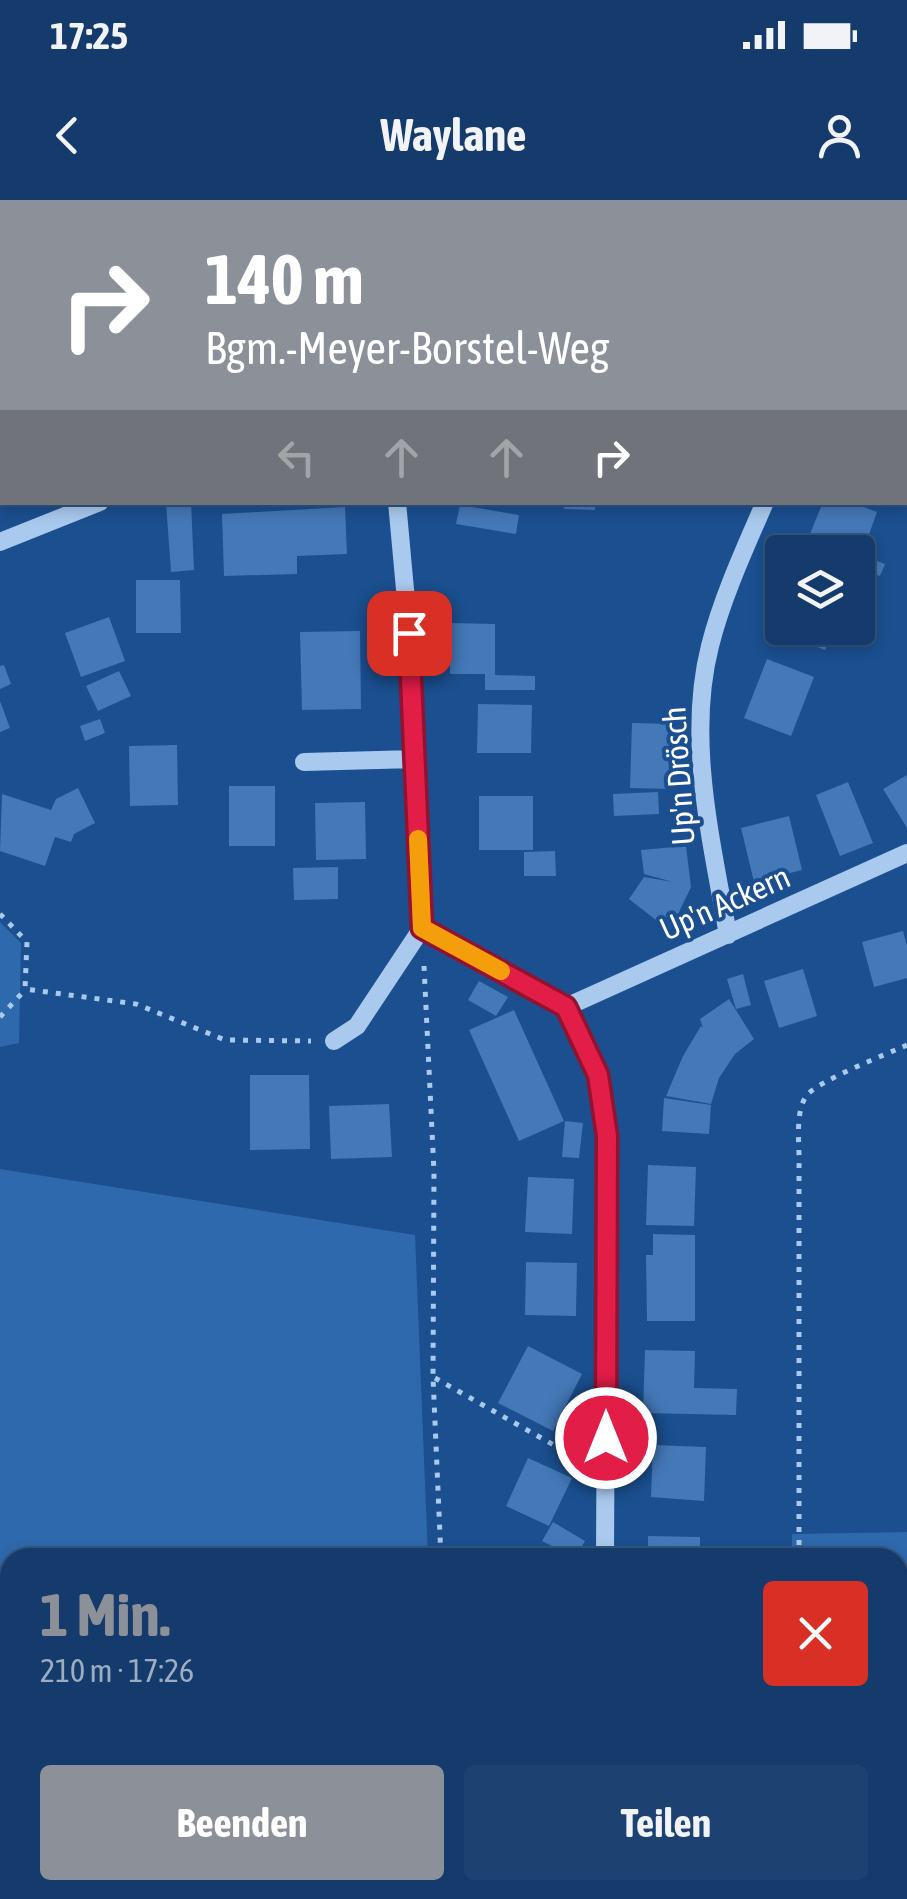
<!DOCTYPE html>
<html lang="de">
<head>
<meta charset="utf-8">
<style>
  :root { --surface:#143b6b; --page:#1d4271; --text:#f1f3f6; --muted:#9dadc1; --line:#33557e; --accent:#8c9099 }
  body { margin:0; font-family:"Asap Condensed",sans-serif; background:var(--page); color:var(--text); height:100vh; display:flex; flex-direction:column; font-size:38px; white-space:nowrap }
  * { box-sizing:border-box; margin:0 }
  p { font-size:32px; color:var(--muted) }
  .icon { flex:none; width:55px; height:55px; fill:none; stroke:currentColor; stroke-width:2; stroke-linecap:round; stroke-linejoin:round }
  .map { position:relative; flex:1; overflow:hidden }
  .panel { position:absolute; left:0px; top:1348px; width:908px; height:352px; display:flex; flex-direction:column; background:var(--surface); border-radius:30px 30px 0 0; box-shadow:0 5px 15px #0003,0 0 0 2px var(--line) }
  .panel>* { flex:none }
  .hud { position:absolute; left:0px; top:0px; width:908px; height:305px; box-shadow:0 5px 15px #0003,0 0 0 2px var(--line); background:#8c9099; color:#fff; overflow:hidden }
  .tools { position:absolute; left:765px; top:335px; display:grid; gap:20px }
  .tools a { display:grid; place-items:center; width:110px; height:110px; border-radius:10px; background:var(--surface); box-shadow:0 5px 15px #0003,0 0 0 2px var(--line); font-size:50px }
  .pin { position:absolute; display:grid; place-items:center; width:85px; height:85px; color:#fff; margin:-42px; border-radius:20px; box-shadow:0 5px 15px #0006 }
  .me { position:absolute; width:110px; margin:-55px; rotate:0deg; stroke-linejoin:round; filter:drop-shadow(0 0 8px #0008) }
  .turn { display:flex; align-items:center; gap:35px; height:210px; padding:0 40px; font-size:45px }
  .turn .icon { width:130px; height:130px; stroke-width:2.5 }
  .turn b { display:block; font-size:70px; line-height:85px }
  .lanes { display:flex; align-items:center; height:95px; padding:0 40px; background:#0003; justify-content:center; gap:50px; direction:ltr }
  .lanes .off { opacity:.35 }
  .round { display:grid; place-items:center; flex:none; width:105px; height:105px; border-radius:10px; background:var(--page) }
  .head { display:flex; align-items:center; justify-content:space-between; height:170px; padding:0 40px }
  h1 { font-size:60px; font-weight:700; line-height:75px; color:var(--accent) }
  .primary-button { display:flex; gap:20px; margin-top:auto; padding:20px 40px }
  .primary-button a { flex:1; height:115px; border-radius:10px; background:var(--accent); color:#fff; font-size:40px; font-weight:700; line-height:115px; text-align:center }
  .primary-button a+a { background:var(--page); color:var(--text) }
  .status { display:flex; justify-content:space-between; align-items:center; height:70px; padding:0 50px; background:var(--surface); direction:ltr }
  .status svg { height:28px; fill:currentColor }
  header { display:flex; justify-content:space-between; align-items:center; height:130px; padding:0 40px; background:var(--surface); font-size:45px; font-weight:700 }
  .map>svg:first-child { display:block }
  .green { fill:#2e69ad }
  .building { fill:#4478b7 }
  .lines { fill:none; stroke-linecap:round; stroke-linejoin:round }
  .path { stroke:#a9c9ee; stroke-width:5; stroke-dasharray:5 8; stroke-linecap:butt }
  .minor { stroke:#a9c9ee; stroke-width:18 }
  .route-casing { stroke:#92132f; stroke-width:25 }
  .route { stroke:#e11d48; stroke-width:18 }
  .slow { stroke:#f59e0b; stroke-width:18 }
  .labels { text-anchor:middle; stroke-width:8; stroke-linejoin:round; paint-order:stroke }
  .street-label { font-size:32px; fill:#fff; stroke:#1b4f8f }
</style>
</head>
<body>
<div class="status"><b>17:25</b><svg viewBox="0 0 49 12"><path d="M0 12V9h3v3zM5 12V6h3v6zM10 12V3h3v9zM15 12V0h3v12zM26 1h20v11H26zM47 4h2v5h-2z"/></svg></div>
<header><svg class="icon" aria-label="back" viewBox="0 0 24 24"><path d="M15 5l-7 7 7 7"/></svg>Waylane<svg class="icon" aria-label="person" viewBox="0 0 24 24"><circle cx="12" cy="8" r="4"/><path d="M4 21q1-7 8-7t8 7"/></svg></header>
<div class="map">
<svg width="907" height="1699" viewBox="0 0 907 1699">
  <rect width="100%" height="100%" fill="#1b4f8f"/>
  <!-- green -->
  <path class="green" d="M0 0H186L2 2 0 69Z
    M0 722 21 743 19 843 0 847Z
    M0 969 415 1035 428 1357 10 1358V1690H452L454 1699H0Z
    M907 1332V1699H798V1690H898V1358L792 1357V1334Z"/>
  <!-- building -->
  <path class="building" d="M177 302H191L194 370 171 372 166 303Z
    M564 302H595V310L564 309Z
    M823 302H851L877 312 862 354 810 334Z
    M460 305 519 315 516 334 456 324Z
    M345 307 347 354 297 356V374L224 376 222 314Z
    M869 358 885 364 880 376 874 374 872 380 858 375V360L867 363Z
    M136 380H180L181 433H136Z
    M109 417 125 461 81 477 65 433Z
    M450 423 495 424V475L535 476V490H485V474H450Z
    M780 428H834L825 450 778 432Z
    M360 431 361 509 302 510 300 432Z
    M767 459 814 477 791 536 744 518Z
    M4 465 11 484 0 489V466Z
    M119 471 131 496 98 511 86 486Z
    M0 501 10 528 0 532Z
    M478 504 532 505 531 553H477Z
    M100 519 105 533 85 541 80 526Z
    M632 523 674 524 671 589 630 588Z
    M177 545 178 605 130 606 129 546Z
    M907 575V628L883 589Z
    M848 582 873 643 840 656 816 595Z
    M229 586H275V646H229Z
    M78 588 95 623 74 634 71 642 55 637 45 666 0 651 2 594 51 610 56 599Z
    M658 592 659 614 614 616 613 594Z
    M479 596H533V650H479Z
    M365 602 366 659 316 660 315 603Z
    M789 616 802 670 754 682 741 628Z
    M686 646 691 687 670 731 629 699 644 677 673 682 644 674 641 650Z
    M555 651 556 676H524V652Z
    M338 667V699L294 700 293 668Z
    M903 731 907 746V778L874 787 862 742Z
    M803 769 817 816 779 828 764 781Z
    M743 774 751 805 736 809 727 779Z
    M479 781 508 797 496 816 468 800Z
    M729 799 754 839 735 854 719 878 711 904 666 896 683 856 701 826 703 828 700 819Z
    M514 810 564 921 519 941 469 830Z
    M250 875H309L310 949 250 950Z
    M664 898 711 905 709 934 662 931Z
    M389 904 392 957 331 959 329 906Z
    M565 921 583 923 579 958 562 957Z
    M648 965 696 967 694 1026 646 1025Z
    M528 977 574 979 572 1034 525 1032Z
    M653 1034 695 1035V1121H647L646 1055H653Z
    M526 1062 577 1063 576 1116 525 1115Z
    M528 1146 582 1174 553 1231 498 1203Z
    M645 1150 695 1151 694 1188 737 1189 736 1215 643 1213Z
    M653 1245 706 1247 704 1301 651 1297Z
    M528 1258 572 1278 549 1326 506 1306Z
    M553 1322 585 1341 575 1358 542 1341Z
    M648 1336 700 1337V1358H648Z
    M669 1690H737L742 1699H675Z"/>
  <g class="lines">
    <!-- path -->
    <path class="path" d="M905 95 907 92
      M905 301 907 303
      M0 714 27 742 25 789 136 804 225 840 311 841
      M424 766 434 972 433 1177 441 1358
      M0 817 25 790
      M435 1178 582 1261
      M799 1358V967C800 947 794 912 807 895 818 881 887 854 907 845
      M898 1638H907
      M473 1690 476 1699
      M810 1690 811 1699
      M530 1699 544 1690"/>
    <!-- minor -->
    <path class="minor" d="M441 2 442 0
      M0 342 100 302
      M304 562 415 559
      M422 728 566 807 598 875 607 936 605 1358
      M728 735C712 642 686 540 710 446 722 398 745 348 765 302
      M566 807 907 653
      M334 841 357 826 422 728 409 433 397 302"/>
  </g>
  <g class="lines">
    <defs>
      <path id="route" d="M409 433 422 728 566 807 598 875 607 936 606 1238"/>
    </defs>
    <!-- route casing -->
    <use href="#route" class="route-casing"/>
    <!-- route -->
    <use href="#route" class="route"/>
    <!-- slow -->
    <path class="slow" d="M418 639 422 728 501 771"/>
  </g>
  <g class="labels">
    <!-- street labels -->
    <g class="street-label">
      <text transform="translate(679 576) rotate(-94)" y="11">Up'n Drösch</text>
      <text transform="translate(725 703) rotate(-24)" y="11">Up'n Ackern</text>
    </g>
  </g>
</svg>
<div class="tools">
<a><svg class="icon" aria-label="layers" viewBox="0 0 24 24"><path d="M12 4l9 5-9 5-9-5zM3 14l9 5 9-5"/></svg></a>
</div>
<div class="pin" style="left:409px;top:433px;background:#d93025"><svg class="icon" aria-label="arrive" viewBox="0 0 24 24"><path d="M6 21V4h12l-3 4 3 4H6"/></svg></div>
<svg class="me" style="left:606px;top:1238px" viewBox="-20 -20 40 40"><circle r="17" fill="#e11d48" stroke="#fff" stroke-width="3"/><path d="M0-11L8 9 0 5-8 9z" fill="#fff"/></svg>
<div class="hud">
<div class="turn"><svg class="icon" aria-label="right" viewBox="0 0 24 24"><path d="M7 20v-9h11M14 6l5 5-5 5"/></svg><div><b>140 m</b>Bgm.-Meyer-Borstel-Weg</div></div>
<div class="lanes"><svg class="icon off" aria-label="left" viewBox="0 0 24 24"><path d="M17 20v-9H6M10 6l-5 5 5 5"/></svg><svg class="icon off" aria-label="ahead" viewBox="0 0 24 24"><path d="M12 20V5M6 11l6-6 6 6"/></svg><svg class="icon off" aria-label="ahead" viewBox="0 0 24 24"><path d="M12 20V5M6 11l6-6 6 6"/></svg><svg class="icon" aria-label="right" viewBox="0 0 24 24"><path d="M7 20v-9h11M14 6l5 5-5 5"/></svg></div>
</div>
<section class="panel">
<div class="head"><div><h1>1 Min.</h1><p>210 m · 17:26</p></div><a class="round" style="background:#d93025;color:#fff"><svg class="icon" aria-label="close" viewBox="0 0 24 24"><path d="M6 6l12 12M18 6L6 18"/></svg></a></div>
<div class="primary-button"><a>Beenden</a><a>Teilen</a></div>
</section>
</div>
</body>
</html>
